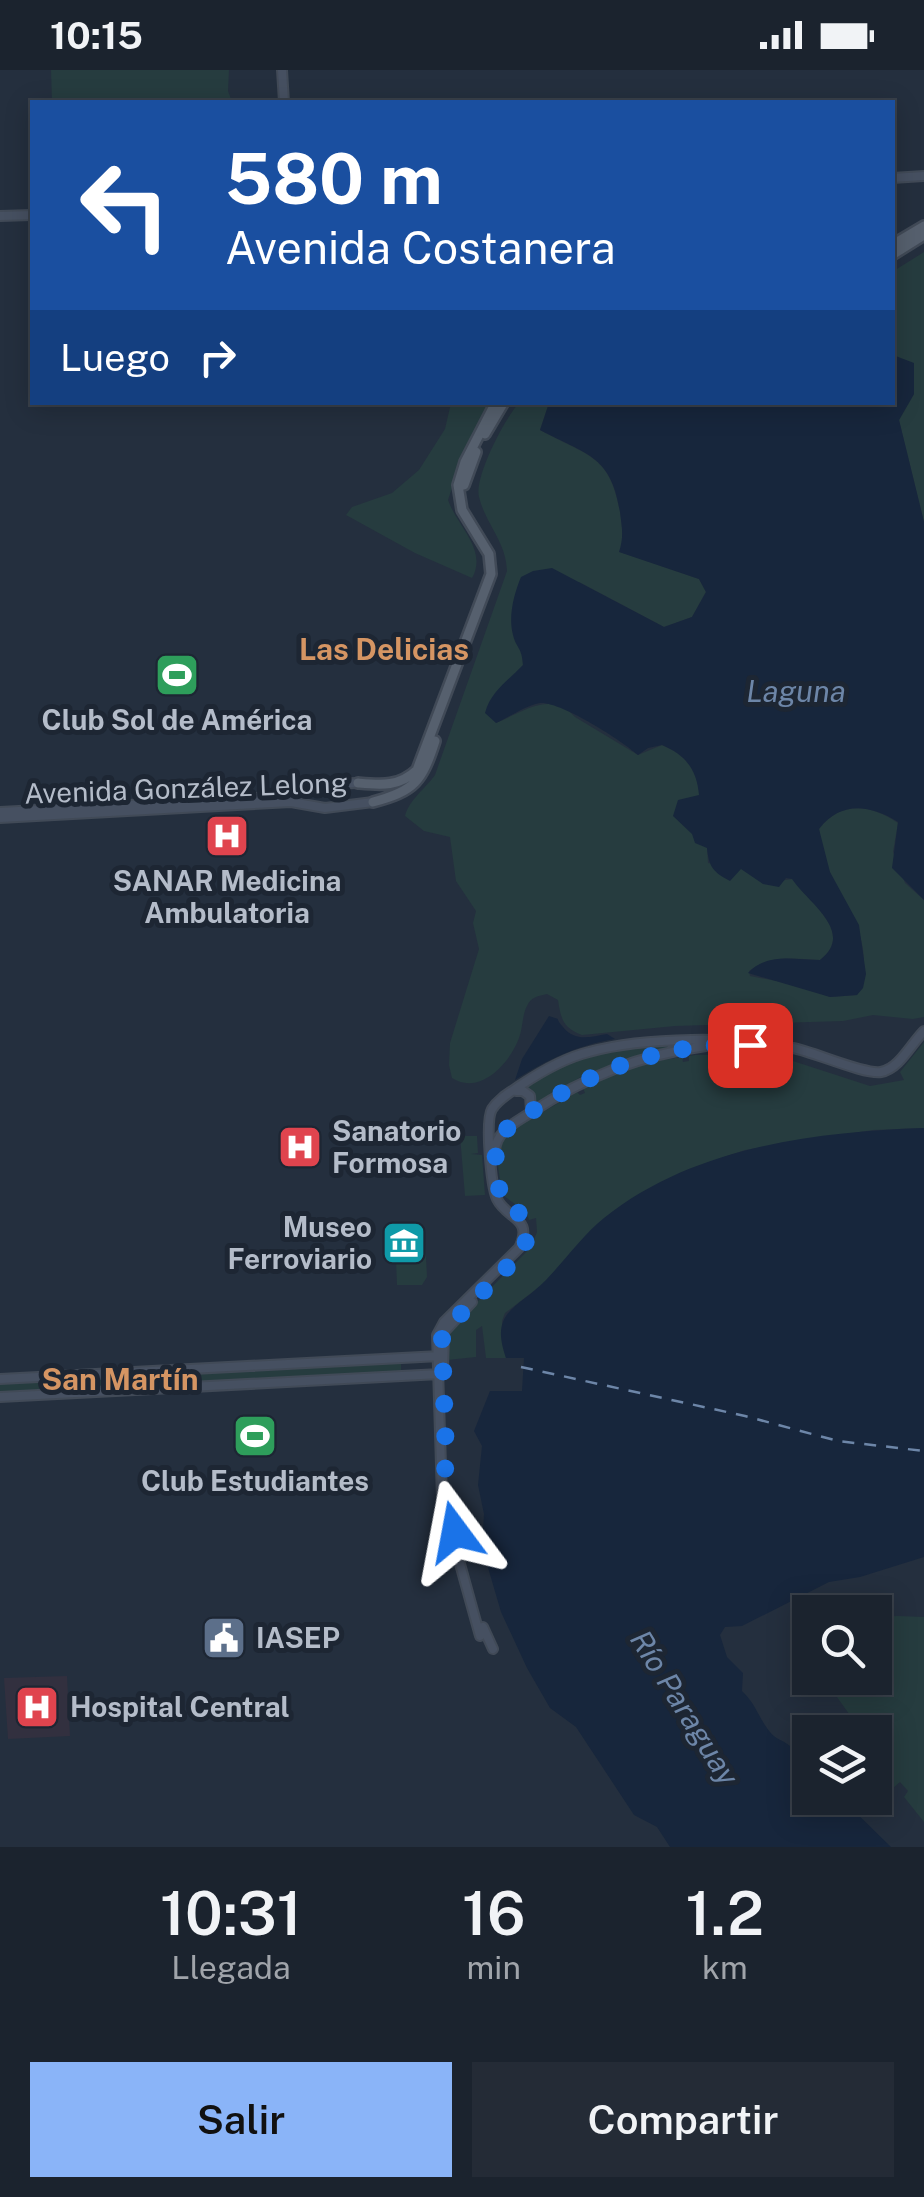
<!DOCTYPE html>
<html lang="es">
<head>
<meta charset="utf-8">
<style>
  :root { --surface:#1b232e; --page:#242b36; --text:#f1f3f6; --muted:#a0a4aa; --line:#39404a; --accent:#8ab4f8 }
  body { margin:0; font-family:"Public Sans",sans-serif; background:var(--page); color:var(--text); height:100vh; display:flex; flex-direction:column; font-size:38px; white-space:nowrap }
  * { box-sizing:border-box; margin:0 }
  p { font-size:32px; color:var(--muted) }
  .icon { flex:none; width:55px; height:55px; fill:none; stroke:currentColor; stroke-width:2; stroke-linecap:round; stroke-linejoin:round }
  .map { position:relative; height:1777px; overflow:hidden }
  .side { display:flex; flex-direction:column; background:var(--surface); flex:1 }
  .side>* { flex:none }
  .banner { position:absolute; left:30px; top:30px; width:865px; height:305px; border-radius:0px; box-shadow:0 5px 25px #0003,0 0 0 2px var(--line); background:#1a4fa0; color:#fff; overflow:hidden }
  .tools { position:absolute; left:792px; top:1525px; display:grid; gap:20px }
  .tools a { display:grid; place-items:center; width:100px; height:100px; border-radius:0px; background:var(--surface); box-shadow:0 5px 25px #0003,0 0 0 2px var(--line); font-size:50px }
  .pin { position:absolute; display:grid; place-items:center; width:85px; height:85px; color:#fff; margin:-42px; border-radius:20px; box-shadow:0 5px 15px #0006 }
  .me { position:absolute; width:110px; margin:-55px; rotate:347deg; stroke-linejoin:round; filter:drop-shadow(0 0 8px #0008) }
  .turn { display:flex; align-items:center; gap:35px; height:210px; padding:0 30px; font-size:45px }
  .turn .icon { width:130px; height:130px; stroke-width:2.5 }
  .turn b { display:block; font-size:70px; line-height:85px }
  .then { display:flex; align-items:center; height:95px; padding:0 30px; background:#0003; gap:20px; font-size:38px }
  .eta { display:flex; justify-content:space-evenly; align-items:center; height:170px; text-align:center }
  .eta b { font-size:60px; font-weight:600; line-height:70px }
  .cta { display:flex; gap:20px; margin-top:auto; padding:20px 30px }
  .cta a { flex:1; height:115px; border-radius:0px; background:var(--accent); color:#111; font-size:40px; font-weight:600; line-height:115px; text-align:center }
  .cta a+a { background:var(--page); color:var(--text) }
  .status { display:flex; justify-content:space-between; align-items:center; height:70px; padding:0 50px; background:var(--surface); direction:ltr }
  .status svg { height:28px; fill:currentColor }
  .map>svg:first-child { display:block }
  .medical { fill:#32303f }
  .green { fill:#263c3f }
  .water { fill:#17263c }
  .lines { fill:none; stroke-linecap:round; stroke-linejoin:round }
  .ferry { stroke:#6d86a8; stroke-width:2.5; stroke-dasharray:12 10; stroke-linecap:butt }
  .secondary-casing { stroke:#414a57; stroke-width:12 }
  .primary-casing { stroke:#414a57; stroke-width:14 }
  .secondary { stroke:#465061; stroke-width:8 }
  .primary { stroke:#56606e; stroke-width:9 }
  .route { stroke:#1a73e8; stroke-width:18; stroke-dasharray:0 32.4 }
  .labels { text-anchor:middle; stroke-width:10; stroke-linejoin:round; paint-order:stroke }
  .poi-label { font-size:28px; font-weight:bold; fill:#b4bcc9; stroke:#1d2633 }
  .street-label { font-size:28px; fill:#b4bcc9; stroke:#1d2633 }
  .neighbourhood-label { font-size:30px; font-weight:bold; fill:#d59563; stroke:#1d2633 }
  .water-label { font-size:30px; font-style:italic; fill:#6d86a8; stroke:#1d2633 }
</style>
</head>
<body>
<div class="status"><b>10:15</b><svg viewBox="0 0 49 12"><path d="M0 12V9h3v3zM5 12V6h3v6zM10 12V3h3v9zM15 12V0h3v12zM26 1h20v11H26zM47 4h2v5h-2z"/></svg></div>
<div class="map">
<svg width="924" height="1777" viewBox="0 0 924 1777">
  <rect width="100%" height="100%" fill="#242f3e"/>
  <!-- medical -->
  <path class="medical" d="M67 1606 70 1666 8 1669 4 1608Z"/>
  <!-- green -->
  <path class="green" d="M51 0H229L228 21 232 32H52Z
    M924 182V452L899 350 914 324 893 285 892 202Z
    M451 333H489L462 387 448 430C457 456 488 480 472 508L415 483 346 445 352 437 392 423 419 400 445 359Z
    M519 333H549L540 360C587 386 610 384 620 442 622 457 624 467 620 482L699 509 706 522 692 547 664 557 579 512 522 579 523 595 513 606 496 653C523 642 551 620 575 647L638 685 662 675C686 685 697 700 700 726L690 728 681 752 707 778 708 793 741 798 763 813 793 809C808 833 856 862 820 890 793 889 772 884 749 901L750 906 798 915 830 927 857 925C878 873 847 843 828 798 823 785 821 772 819 759 841 730 871 735 898 753L893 782 905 813 924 830V947L913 949 873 945 843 951 675 956 582 965C563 958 561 949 558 930L547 924C538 926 531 927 527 936 522 945 523 958 519 968 510 993 480 1026 452 1008L449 995 450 973 479 879 473 853 476 841 456 811 450 767 424 761 405 746C409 730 425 719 435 705L507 501C506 471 486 455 479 427 474 407 505 348 519 333Z
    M924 972V1058L873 1060 745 1080 724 1087 606 1147 543 1214 505 1243 502 1251 506 1288H486L482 1256 476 1260V1287L447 1290 446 1264 531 1177 537 1162 536 1148 529 1150 526 1142 504 1126C490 1073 499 1067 541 1039L543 1042 577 1022 580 1025 585 1023 583 1018 607 1006 579 1015 684 981V984L644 993 682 987 683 992 689 991V986L695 985 751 984 786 989 785 994 792 996 793 991 870 1016 904 1010 900 1002Z
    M683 975 616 993 579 1008 536 1035 531 1022 523 1016 570 990 597 981Z
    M460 1066H477L478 1083 471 1084 482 1085 485 1125 465 1126Z
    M419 1164 425 1168 427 1207 422 1215H397L395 1165Z
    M401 1292V1302L0 1323V1313Z
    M898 1546 924 1547V1752L904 1727 908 1721 900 1712 893 1718C878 1702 875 1685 875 1662H858L852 1648 829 1616 831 1608H875V1547Z"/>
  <!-- water -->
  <path class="water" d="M893 285 914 293V324L899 350 924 452V830L892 798 898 752C871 735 841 730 819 759L830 802 859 855 866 904 863 918 857 925 830 927 748 903C768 882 793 890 820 890 856 862 808 833 792 809L786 808 779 817 763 814 741 799 730 811C713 802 709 797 707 778L695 773 692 764 673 746 678 730 699 725C697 700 686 685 662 675L648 678 638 685C623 671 560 631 540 633 527 635 509 647 496 653L485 643C491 621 508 611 523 595 522 577 516 578 513 565 508 546 514 524 521 507L533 501 552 498 664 557 692 547 706 522 699 509 619 482C624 467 622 457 620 442 611 385 587 385 540 360L549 333 892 332Z
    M549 946C564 951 553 946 563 957 575 972 590 967 607 964L615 969C577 975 547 990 515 1010L522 989Z
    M924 1058V1487L860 1507 829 1512 742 1556 725 1557 720 1565 727 1587 743 1603 742 1621C756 1634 758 1647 770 1662 775 1669 783 1670 790 1676 808 1691 810 1706 810 1728H841L891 1777H670L657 1757 634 1745 576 1657 550 1638 527 1598 501 1542 482 1477 484 1444 478 1415 482 1376 474 1361 490 1321H522L524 1288H506C489 1240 518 1239 546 1210 565 1190 583 1165 604 1148 693 1077 814 1062 924 1058Z"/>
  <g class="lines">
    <!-- ferry -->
    <path class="ferry" d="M521 1297 745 1346 838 1371 924 1381"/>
    <defs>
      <path id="secondary" d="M282 0 284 32
        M892 108 924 106
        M0 146 32 145
        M0 742 292 726 327 714 358 713
        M0 748 291 732 325 738 373 732
        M516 1021H523L530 1026 531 1040
        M495 1081C496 1061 515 1053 530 1043 587 1006 640 985 706 976
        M443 1301 444 1262 472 1232
        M0 1309 440 1286
        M0 1327 440 1304
        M483 1557 493 1579
        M480 1566 442 1429 437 1265 444 1252 519 1178C534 1147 507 1150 497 1129 491 1116 485 1051 492 1039 499 1028 511 1022 521 1015 542 1001 564 988 589 982 644 967 738 966 793 978 814 982 865 1005 881 1002 899 999 911 974 924 961"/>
      <path id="primary" d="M892 175 924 156
        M892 185 924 165
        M485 364 504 332
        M464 415 476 382
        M358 713C381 715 399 717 417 700L491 504 489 484 462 440 458 415 465 392 496 332
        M373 732C415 721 422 711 435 671"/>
    </defs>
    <!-- secondary casing -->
    <use href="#secondary" class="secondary-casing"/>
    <!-- primary casing -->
    <use href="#primary" class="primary-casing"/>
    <!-- secondary -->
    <use href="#secondary" class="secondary"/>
    <!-- primary -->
    <use href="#primary" class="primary"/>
  </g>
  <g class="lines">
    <!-- route -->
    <path class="route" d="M455 1462 444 1416 446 1386 442 1267 448 1257 521 1183 529 1164 520 1144 500 1126 495 1080 498 1067C511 1054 527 1044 542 1035 606 994 675 972 750 975"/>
  </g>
  <!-- icons -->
  <defs>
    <symbol id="stadium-square" viewBox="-11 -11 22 22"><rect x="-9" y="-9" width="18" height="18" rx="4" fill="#2e9e5b" stroke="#1d2633"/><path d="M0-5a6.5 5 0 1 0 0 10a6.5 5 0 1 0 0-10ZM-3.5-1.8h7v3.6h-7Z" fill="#fff"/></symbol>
    <symbol id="hospital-square" viewBox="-11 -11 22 22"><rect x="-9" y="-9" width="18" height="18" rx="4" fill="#e0444e" stroke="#1d2633"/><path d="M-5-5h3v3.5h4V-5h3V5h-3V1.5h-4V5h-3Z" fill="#fff"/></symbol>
    <symbol id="museum-square" viewBox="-11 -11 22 22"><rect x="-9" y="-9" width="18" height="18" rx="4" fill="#0f9aa8" stroke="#1d2633"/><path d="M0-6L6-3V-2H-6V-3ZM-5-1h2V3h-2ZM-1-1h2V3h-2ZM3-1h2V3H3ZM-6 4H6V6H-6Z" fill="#fff"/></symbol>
    <symbol id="civic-square" viewBox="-11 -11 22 22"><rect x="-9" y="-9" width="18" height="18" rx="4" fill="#5c6f8a" stroke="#1d2633"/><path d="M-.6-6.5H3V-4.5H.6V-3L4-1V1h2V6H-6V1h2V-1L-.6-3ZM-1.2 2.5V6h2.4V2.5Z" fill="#fff"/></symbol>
  </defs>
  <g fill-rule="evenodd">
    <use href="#stadium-square" x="152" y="580" width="50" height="50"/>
    <use href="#hospital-square" x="202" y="741" width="50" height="50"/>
    <use href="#hospital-square" x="275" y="1052" width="50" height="50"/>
    <use href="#museum-square" x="379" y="1148" width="50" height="50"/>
    <use href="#stadium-square" x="230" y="1341" width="50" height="50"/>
    <use href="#civic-square" x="199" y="1543" width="50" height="50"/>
    <use href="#hospital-square" x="12" y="1612" width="50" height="50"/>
  </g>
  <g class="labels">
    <!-- poi labels -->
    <g class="poi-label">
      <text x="177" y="660">Club Sol de América</text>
      <text x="227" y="821">SANAR Medicina<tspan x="227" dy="32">Ambulatoria</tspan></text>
      <text x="332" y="1071" text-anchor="start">Sanatorio<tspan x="332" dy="32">Formosa</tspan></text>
      <text x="372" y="1167" text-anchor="end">Museo<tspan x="372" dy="32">Ferroviario</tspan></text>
      <text x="255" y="1421">Club Estudiantes</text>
      <text x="256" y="1578" text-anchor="start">IASEP</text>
      <text x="70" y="1647" text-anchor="start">Hospital Central</text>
    </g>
    <!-- street labels -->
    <g class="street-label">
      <text transform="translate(186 718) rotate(-2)" y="10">Avenida González Lelong</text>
    </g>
    <!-- neighbourhood labels -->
    <g class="neighbourhood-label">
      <text x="384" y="590">Las Delicias</text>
      <text x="120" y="1320">San Martín</text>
    </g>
    <!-- water labels -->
    <g class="water-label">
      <text x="796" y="632">Laguna</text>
      <text transform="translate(684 1638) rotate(58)" y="10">Río Paraguay</text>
    </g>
  </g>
</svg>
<div class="tools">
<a><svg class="icon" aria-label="search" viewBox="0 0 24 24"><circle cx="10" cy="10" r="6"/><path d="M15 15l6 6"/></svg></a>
<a><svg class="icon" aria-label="layers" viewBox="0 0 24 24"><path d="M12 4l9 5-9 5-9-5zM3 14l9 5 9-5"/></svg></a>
</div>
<div class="pin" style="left:750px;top:975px;background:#d93025"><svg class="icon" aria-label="arrive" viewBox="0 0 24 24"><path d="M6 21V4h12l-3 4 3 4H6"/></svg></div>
<svg class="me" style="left:455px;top:1462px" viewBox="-20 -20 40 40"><path d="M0-17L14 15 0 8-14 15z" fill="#1a73e8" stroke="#fff" stroke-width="4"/></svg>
<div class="banner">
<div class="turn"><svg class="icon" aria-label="left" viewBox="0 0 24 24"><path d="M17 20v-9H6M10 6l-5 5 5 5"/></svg><div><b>580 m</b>Avenida Costanera</div></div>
<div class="then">Luego<svg class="icon" aria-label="right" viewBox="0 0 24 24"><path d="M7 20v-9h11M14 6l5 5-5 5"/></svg></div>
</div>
</div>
<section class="side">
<div class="eta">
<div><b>10:31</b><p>Llegada</p></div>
<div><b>16</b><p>min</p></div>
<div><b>1.2</b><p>km</p></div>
</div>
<div class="cta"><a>Salir</a><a>Compartir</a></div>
</section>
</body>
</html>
